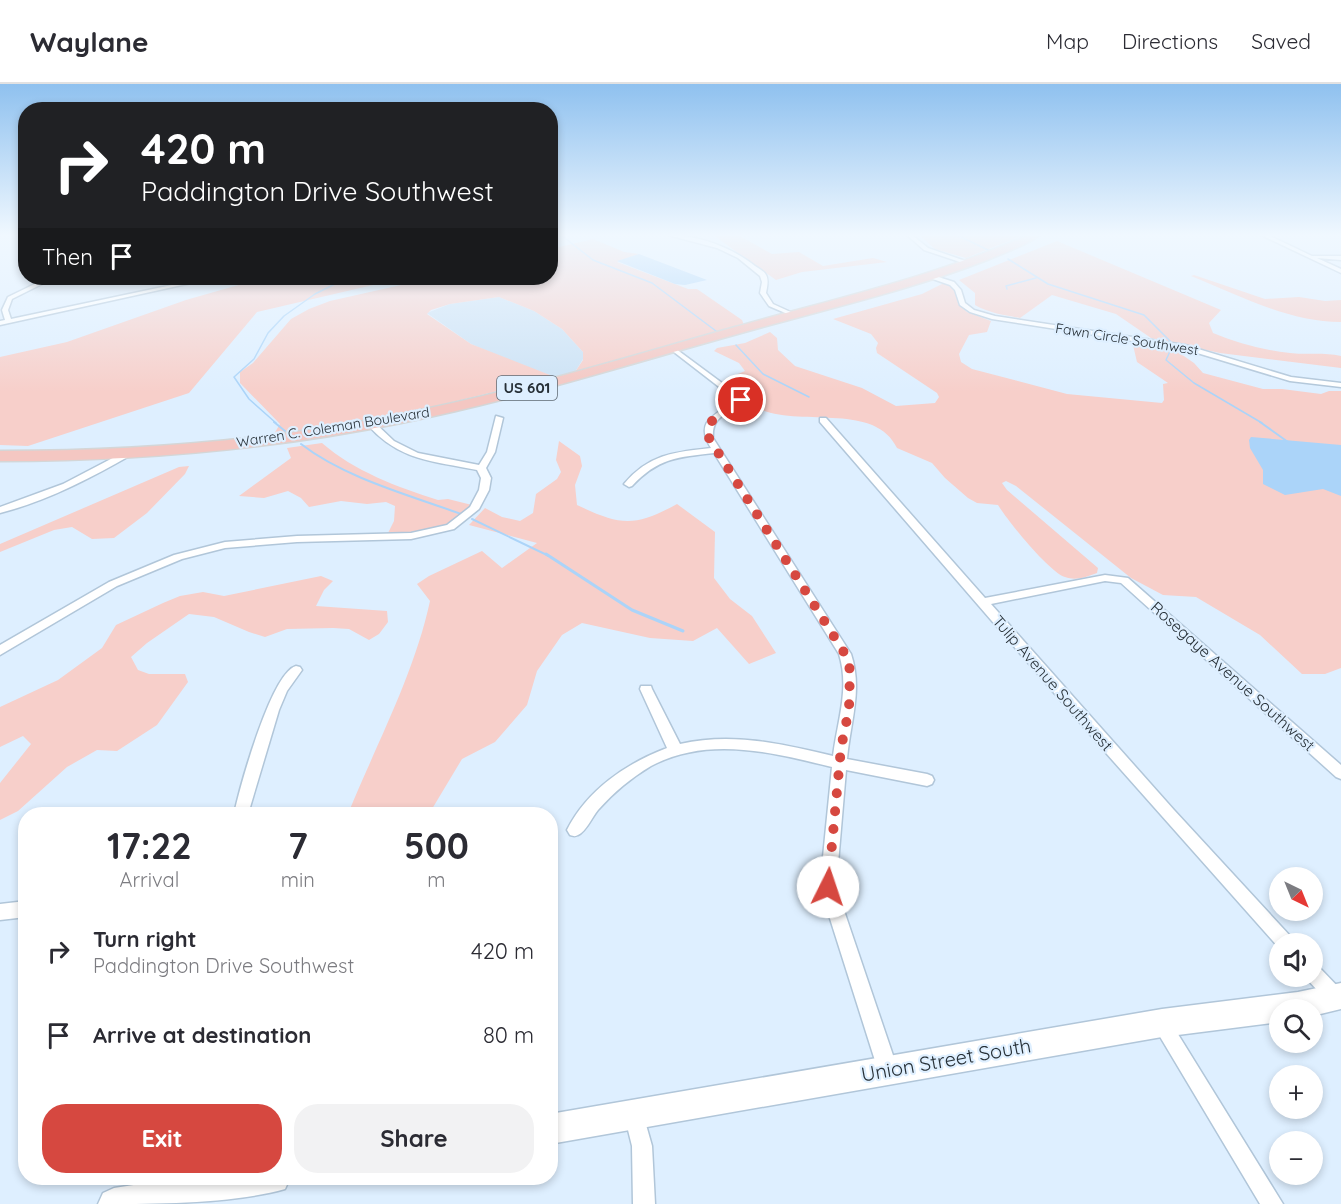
<!DOCTYPE html>
<html lang="en">
<head>
<meta charset="utf-8">
<style>
  :root { --surface:#fff; --page:#f2f2f3; --text:#2b2b33; --muted:#7c7c81; --line:#e1e1e2; --accent:#d64840 }
  body { margin:0; font-family:Quicksand,sans-serif; background:var(--page); color:var(--text); height:100vh; display:flex; flex-direction:column; font-size:22px; white-space:nowrap }
  * { box-sizing:border-box; margin:0 }
  p { font-size:20px; color:var(--muted) }
  .icon { flex:none; width:33px; height:33px; fill:none; stroke:currentColor; stroke-width:2; stroke-linecap:round; stroke-linejoin:round }
  .map { position:relative; flex:1; overflow:hidden }
  .details { position:absolute; left:18px; top:723px; width:540px; height:378px; display:flex; flex-direction:column; background:var(--surface); border-radius:24px; box-shadow:0 3px 9px #0003 }
  .details>* { flex:none }
  .guide { position:absolute; left:18px; top:18px; width:540px; height:183px; border-radius:24px; box-shadow:0 3px 9px #0003; background:#202124; color:#fff; overflow:hidden }
  .needle { width:39px; rotate:137deg }
  .controls { position:absolute; left:1269px; top:783px; display:grid; gap:12px }
  .controls a { display:grid; place-items:center; width:54px; height:54px; border-radius:50%; background:var(--surface); box-shadow:0 3px 9px #0003; font-size:30px }
  .pin { position:absolute; display:grid; place-items:center; width:51px; height:51px; color:#fff; margin:-26px; border:3px solid #fff; border-radius:50%; box-shadow:0 2px 6px #0007 }
  .me { position:absolute; width:66px; margin:-33px; rotate:4deg; stroke-linejoin:round; filter:drop-shadow(0 0 4px #0008) }
  .turn { display:flex; align-items:center; gap:21px; height:126px; padding:0 24px; font-size:27px }
  .turn .icon { width:78px; height:78px; stroke-width:2.5 }
  .turn b { display:block; font-size:42px; line-height:51px }
  .then { display:flex; align-items:center; height:57px; padding:0 24px; background:#0003; gap:12px; font-size:22px }
  .eta { display:flex; justify-content:space-evenly; align-items:center; height:102px; text-align:center }
  .eta b { font-size:36px; font-weight:800; line-height:42px }
  .cta { display:flex; gap:12px; margin-top:auto; padding:12px 24px }
  .cta a { flex:1; height:69px; border-radius:24px; background:var(--accent); color:#fff; font-size:24px; font-weight:800; line-height:69px; text-align:center }
  .cta a+a { background:var(--page); color:var(--text) }
  ul { padding:0; list-style:none }
  li { display:flex; align-items:center; gap:18px; height:84px; padding:0 24px }
  li div { flex:1 }
  li b { display:block; font-size:22px }
  li em { font-style:normal }
  header { display:flex; align-items:center; gap:36px; box-sizing:border-box; height:84px; padding:0 30px; background:var(--surface); border-bottom:2px solid var(--line) }
  header strong { font-size:28px }
  nav { display:flex; gap:33px; margin-inline-start:auto; font-size:21px }
  .map>svg:first-child { display:block }
  .built { fill:#cce2f5 }
  .green { fill:#f7cfca }
  .water { fill:#abd4f9 }
  .lines { fill:none; stroke-linecap:round; stroke-linejoin:round }
  .stream-far2 { stroke:#abd4f9; stroke-width:1.5 }
  .stream-far1 { stroke:#abd4f9; stroke-width:2 }
  .stream { stroke:#abd4f9; stroke-width:3 }
  .minor-casing { stroke:#b1c6d9; stroke-width:3 }
  .secondary-casing { stroke:#b1c6d9; stroke-width:3 }
  .trunk-casing { stroke:#d4d6d7; stroke-width:3 }
  .minor { fill:#fff; fill-rule:evenodd }
  .secondary { fill:#fff; fill-rule:evenodd }
  .trunk { fill:#f4c7c2; fill-rule:evenodd }
  .route { stroke:#d64840; stroke-width:10; stroke-dasharray:0 18 }
  .labels { text-anchor:middle; stroke-width:4.5; stroke-linejoin:round; paint-order:stroke }
  .far-street-label { font-size:14px; fill:#273037; stroke:#deefff }
  .shield { fill:#deefff; stroke:#5e6973; stroke-width:1.5 }
  .shield-label { font-size:15px; font-weight:bold; fill:#273037 }
  .street-label { font-size:16px; fill:#273037; stroke:#deefff }
  .near-street-label { font-size:20px; fill:#273037; stroke:#deefff }
</style>
</head>
<body>
<header>
<strong>Waylane</strong>
<nav><a>Map</a><a>Directions</a><a>Saved</a></nav>
</header>
<div class="map">
<svg width="1341" height="1120" viewBox="0 0 1341 1120">
  <rect width="100%" height="100%" fill="#deefff"/>
  <!-- built -->
  <path class="built" d="M499 213 534 227 562 245 583 268V275L575 288 555 293 513 278 471 260 427 229 450 220Z"/>
  <!-- green -->
  <path class="green" d="M713 151H738L772 170 799 168 823 182 873 174 887 178 802 188 776 196Z
    M919 151H1024L966 174 935 165Z
    M593 155 624 168 639 170 617 178 688 205H697L742 236 744 241 575 288 583 276V268L562 245 534 227 499 213 450 220 431 226 427 230 471 260 555 293 403 330 274 350 280 340 240 299V288L253 279 291 235 309 225 330 217 432 194H550L551 165Z
    M1057 157 1221 226 1209 239 1213 249C1237 259 1263 266 1290 269 1307 271 1324 268 1341 272V284L1220 269 1151 254 1116 230 1052 211 1020 234C1004 231 989 229 975 221V209L959 196Z
    M1194 191 1265 215 1299 213 1325 217 1341 216V238C1289 238 1238 211 1191 192Z
    M263 194H403L257 228 189 309 28 362 0 361V273L67 258 186 216Z
    M944 199 956 204 958 220 967 228 991 237 987 248 969 251 959 270 961 278 972 285 1067 310 1162 319 1164 316 1163 300 1168 299 1137 278 1133 261 1136 259 1164 263 1178 268 1194 279 1203 289 1263 305H1282L1321 310 1329 307H1341V584L1325 590H1302L1260 551 1196 513 1163 511 1131 494 1016 402 1006 397 1002 399 1007 406 1098 484 1097 489C1086 493 1076 497 1065 493 1049 488 1007 436 998 421L977 419 968 414 945 394 932 379 897 364C875 317 798 344 757 324 746 319 738 306 726 298V295L745 287 739 279 714 267 717 264 745 259 770 248 777 254 778 266 795 282 862 304 896 322 935 319 939 313 937 309 877 269 876 264 878 259 871 250 833 235 922 210Z
    M559 357 580 372 582 382 575 401 577 421C621 442 635 443 677 420L715 448 714 494 730 515 752 532 776 569 749 580 717 544 693 557 650 554 582 539 562 551 537 587 527 621 495 658 462 675 429 730H348C376 661 414 591 430 517L417 500 429 492 482 467 502 484 537 459 469 441 485 424 502 433 520 437 533 429 536 410 557 395 561 388 556 376Z
    M322 359C354 387 397 403 438 416L448 415 472 421C455 447 415 448 388 449L394 437 395 422 386 418 367 420 341 417 309 423 301 414 288 407 264 414 239 412 291 374 287 364Z
    M189 382 185 390 147 429 114 454 92 455 72 443 54 446 0 468V460L179 383Z
    M321 492 333 497 324 506 316 522 387 527 388 538 379 550 369 556 349 545 333 544 287 545 265 553 249 548 214 533 189 530 147 559 131 573 138 586 149 590H185L188 598 157 641 117 667 97 666 67 683 18 727 0 736V699L31 660 23 652 0 663V623L58 596 102 564 116 541 163 519 180 512 203 508 224 512Z"/>
  <!-- water -->
  <path class="water" d="M639 170 707 196 685 201 675 200 617 177Z
    M1251 353 1341 361V412L1323 405 1285 411 1263 400V386L1250 364 1249 356Z"/>
  <g class="lines">
    <!-- stream-far2 -->
    <path class="stream-far2" d="M561 151 593 176 652 199 716 247
      M957 151 990 167
      M1008 175 1048 200 1144 231 1172 259
      M1007 205 1006 202 1036 194
      M736 261 763 290 809 313
      M1172 263 1166 276 1194 299 1262 339
      M276 339 249 315 234 293 254 275 268 249 284 232 315 210 347 194"/>
    <!-- stream-far1 -->
    <path class="stream-far1" d="M274 338 285 347
      M1260 338 1288 358
      M301 360C345 394 409 411 461 430
      M472 435 549 472"/>
    <!-- stream -->
    <path class="stream" d="M546 470 632 526 683 547"/>
    <defs>
      <path id="minor" d="M668 151C698 151 731 163 755 182 758 184 764 187 766 191 769 196 767 203 766 209L773 220 795 230 790 231 769 222 760 209 762 198 760 192 738 174 717 164Z
        M907 151H912L928 164 971 179 966 180 924 166Z
        M1261 151H1268L1312 172H1341V176L1317 174 1341 185V189Z
        M929 190 954 198 961 206 965 219 974 226 995 232 1185 261 1291 293 1341 299V303L1290 297 1184 265 992 235 970 228 960 221 955 206 950 201 927 193Z
        M47 194H54L12 215 8 226 11 235 205 194H214L0 241V237L5 236 2 226 8 213Z
        M672 262 745 316C731 330 711 330 713 354L851 570C863 606 850 639 847 675L927 690 932 692 934 696 932 700 927 702 846 686 836 803 898 986 895 993 888 996 881 993 878 986 820 803 832 683C773 669 709 651 651 682 631 694 614 708 598 726 592 733 586 748 578 751 574 753 574 752 570 751L567 746C587 706 627 679 667 664L640 605 641 602H651L652 605 680 660C733 648 782 660 833 672 837 638 850 605 839 570L714 369C678 373 658 374 632 402L629 403 624 400C649 370 675 368 711 364 693 335 718 331 736 316L670 265 668 264Z
        M496 332 503 334 495 368 486 384 491 394 489 406 479 425 454 445 411 455 297 458 225 464 182 475 117 502 0 571V561L109 498 174 471 225 458 297 452 411 449 447 441 470 423 479 406 481 394 477 386C433 377 399 377 367 340L374 338 394 357 418 369 479 381 487 368Z
        M820 334H826L985 514 1105 491 1128 494 1341 681V695L1336 693 1121 499 1105 497 991 520 1174 726 1292 854 1294 860H1280V865L1106 669 820 338Z
        M128 366 131 367V371C89 395 47 417 0 429V423L63 400Z
        M296 582 300 583 302 586 287 607 279 626 248 730H234C240 703 271 589 296 582Z
        M26 817V833L0 836V820Z
        M1312 879 1318 882 1341 906V919L1335 922 1329 919 1306 894 1305 892H1312Z
        M1162 931 1168 934 1283 1120H1260L1156 946 1153 940 1156 934Z
        M634 1020 641 1023 652 1062 655 1120H633L632 1062 624 1030 627 1023Z"/>
      <path id="secondary" d="M1341 899V925L1312 932V926H1280V938L1162 953 550 1060V1030L1162 925 1298 908Z
        M179 1094H290L285 1105C232 1120 155 1120 98 1120L103 1109 114 1104Z"/>
      <path id="trunk" d="M1028 151H1040C1025 162 1004 169 987 176 920 202 850 219 781 238 654 272 530 313 401 339 269 366 135 377 0 377V367C134 367 269 357 401 330 514 308 624 274 735 243 834 215 934 193 1028 151Z"/>
    </defs>
    <!-- minor casing -->
    <use href="#minor" class="minor-casing"/>
    <!-- secondary casing -->
    <use href="#secondary" class="secondary-casing"/>
    <!-- trunk casing -->
    <use href="#trunk" class="trunk-casing"/>
    <!-- minor -->
    <use href="#minor" class="minor"/>
    <!-- secondary -->
    <use href="#secondary" class="secondary"/>
    <!-- trunk -->
    <use href="#trunk" class="trunk"/>
  </g>
  <!-- sky -->
  <linearGradient id="sky" x2="0" y2="1"><stop stop-color="#8fc1ef"/><stop offset="0.49" stop-color="#f0f8ff"/><stop offset="1" stop-color="#f0f8ff" stop-opacity="0"/></linearGradient>
  <rect width="1341" height="308" fill="url(#sky)"/>
  <g class="lines">
    <!-- route -->
    <path class="route" d="M741 316C729 330 704 330 709 354L845 570 850 586 849 625 841 664 828 803"/>
  </g>
  <g class="labels">
    <!-- far-street labels -->
    <g class="far-street-label">
      <text transform="translate(1127 255) rotate(9)" y="5">Fawn Circle Southwest</text>
      <text transform="translate(333 343) rotate(-9)" y="5">Warren C. Coleman Boulevard</text>
    </g>
    <!-- shield labels -->
    <rect class="shield" x="497" y="292" width="60" height="24" rx="4.5"/>
    <g class="shield-label">
      <text x="527" y="309">US 601</text>
    </g>
    <!-- street labels -->
    <g class="street-label">
      <text transform="translate(1233 592) rotate(42)" y="6">Rosegaye Avenue Southwest</text>
      <text transform="translate(1053 599) rotate(49)" y="6">Tulip Avenue Southwest</text>
    </g>
    <!-- near-street labels -->
    <g class="near-street-label">
      <text transform="translate(946 976) rotate(-10)" y="7">Union Street South</text>
    </g>
  </g>
</svg>
<div class="controls">
<a><svg class="needle" viewBox="-14 -14 28 28"><path d="M0-13l5 13h-10z" fill="#e53935"/><path d="M0 13l5-13h-10z" fill="#7c7c81"/></svg></a>
<a><svg class="icon" aria-label="sound" viewBox="0 0 24 24"><path d="M4 9h4l5-4v14l-5-4H4zM17 9q2 3 0 6"/></svg></a>
<a><svg class="icon" aria-label="search" viewBox="0 0 24 24"><circle cx="10" cy="10" r="6"/><path d="M15 15l6 6"/></svg></a>
<a>+</a>
<a>−</a>
</div>
<div class="pin" style="left:741px;top:316px;background:#d93025"><svg class="icon" aria-label="arrive" viewBox="0 0 24 24"><path d="M6 21V4h12l-3 4 3 4H6"/></svg></div>
<svg class="me" style="left:828px;top:803px" viewBox="-20 -20 40 40"><circle r="19" fill="#fff"/><path d="M0-13L10 11 0 6-10 11z" fill="#d64840"/></svg>
<div class="guide">
<div class="turn"><svg class="icon" aria-label="right" viewBox="0 0 24 24"><path d="M7 20v-9h11M14 6l5 5-5 5"/></svg><div><b>420 m</b>Paddington Drive Southwest</div></div>
<div class="then">Then<svg class="icon" aria-label="arrive" viewBox="0 0 24 24"><path d="M6 21V4h12l-3 4 3 4H6"/></svg></div>
</div>
<section class="details">
<div class="eta">
<div><b>17:22</b><p>Arrival</p></div>
<div><b>7</b><p>min</p></div>
<div><b>500</b><p>m</p></div>
</div>
<ul>
<li><svg class="icon" aria-label="right" viewBox="0 0 24 24"><path d="M7 20v-9h11M14 6l5 5-5 5"/></svg><div><b>Turn right</b><p>Paddington Drive Southwest</p></div><em>420 m</em></li>
<li><svg class="icon" aria-label="arrive" viewBox="0 0 24 24"><path d="M6 21V4h12l-3 4 3 4H6"/></svg><div><b>Arrive at destination</b></div><em>80 m</em></li>
</ul>
<div class="cta"><a>Exit</a><a>Share</a></div>
</section>
</div>
</body>
</html>
